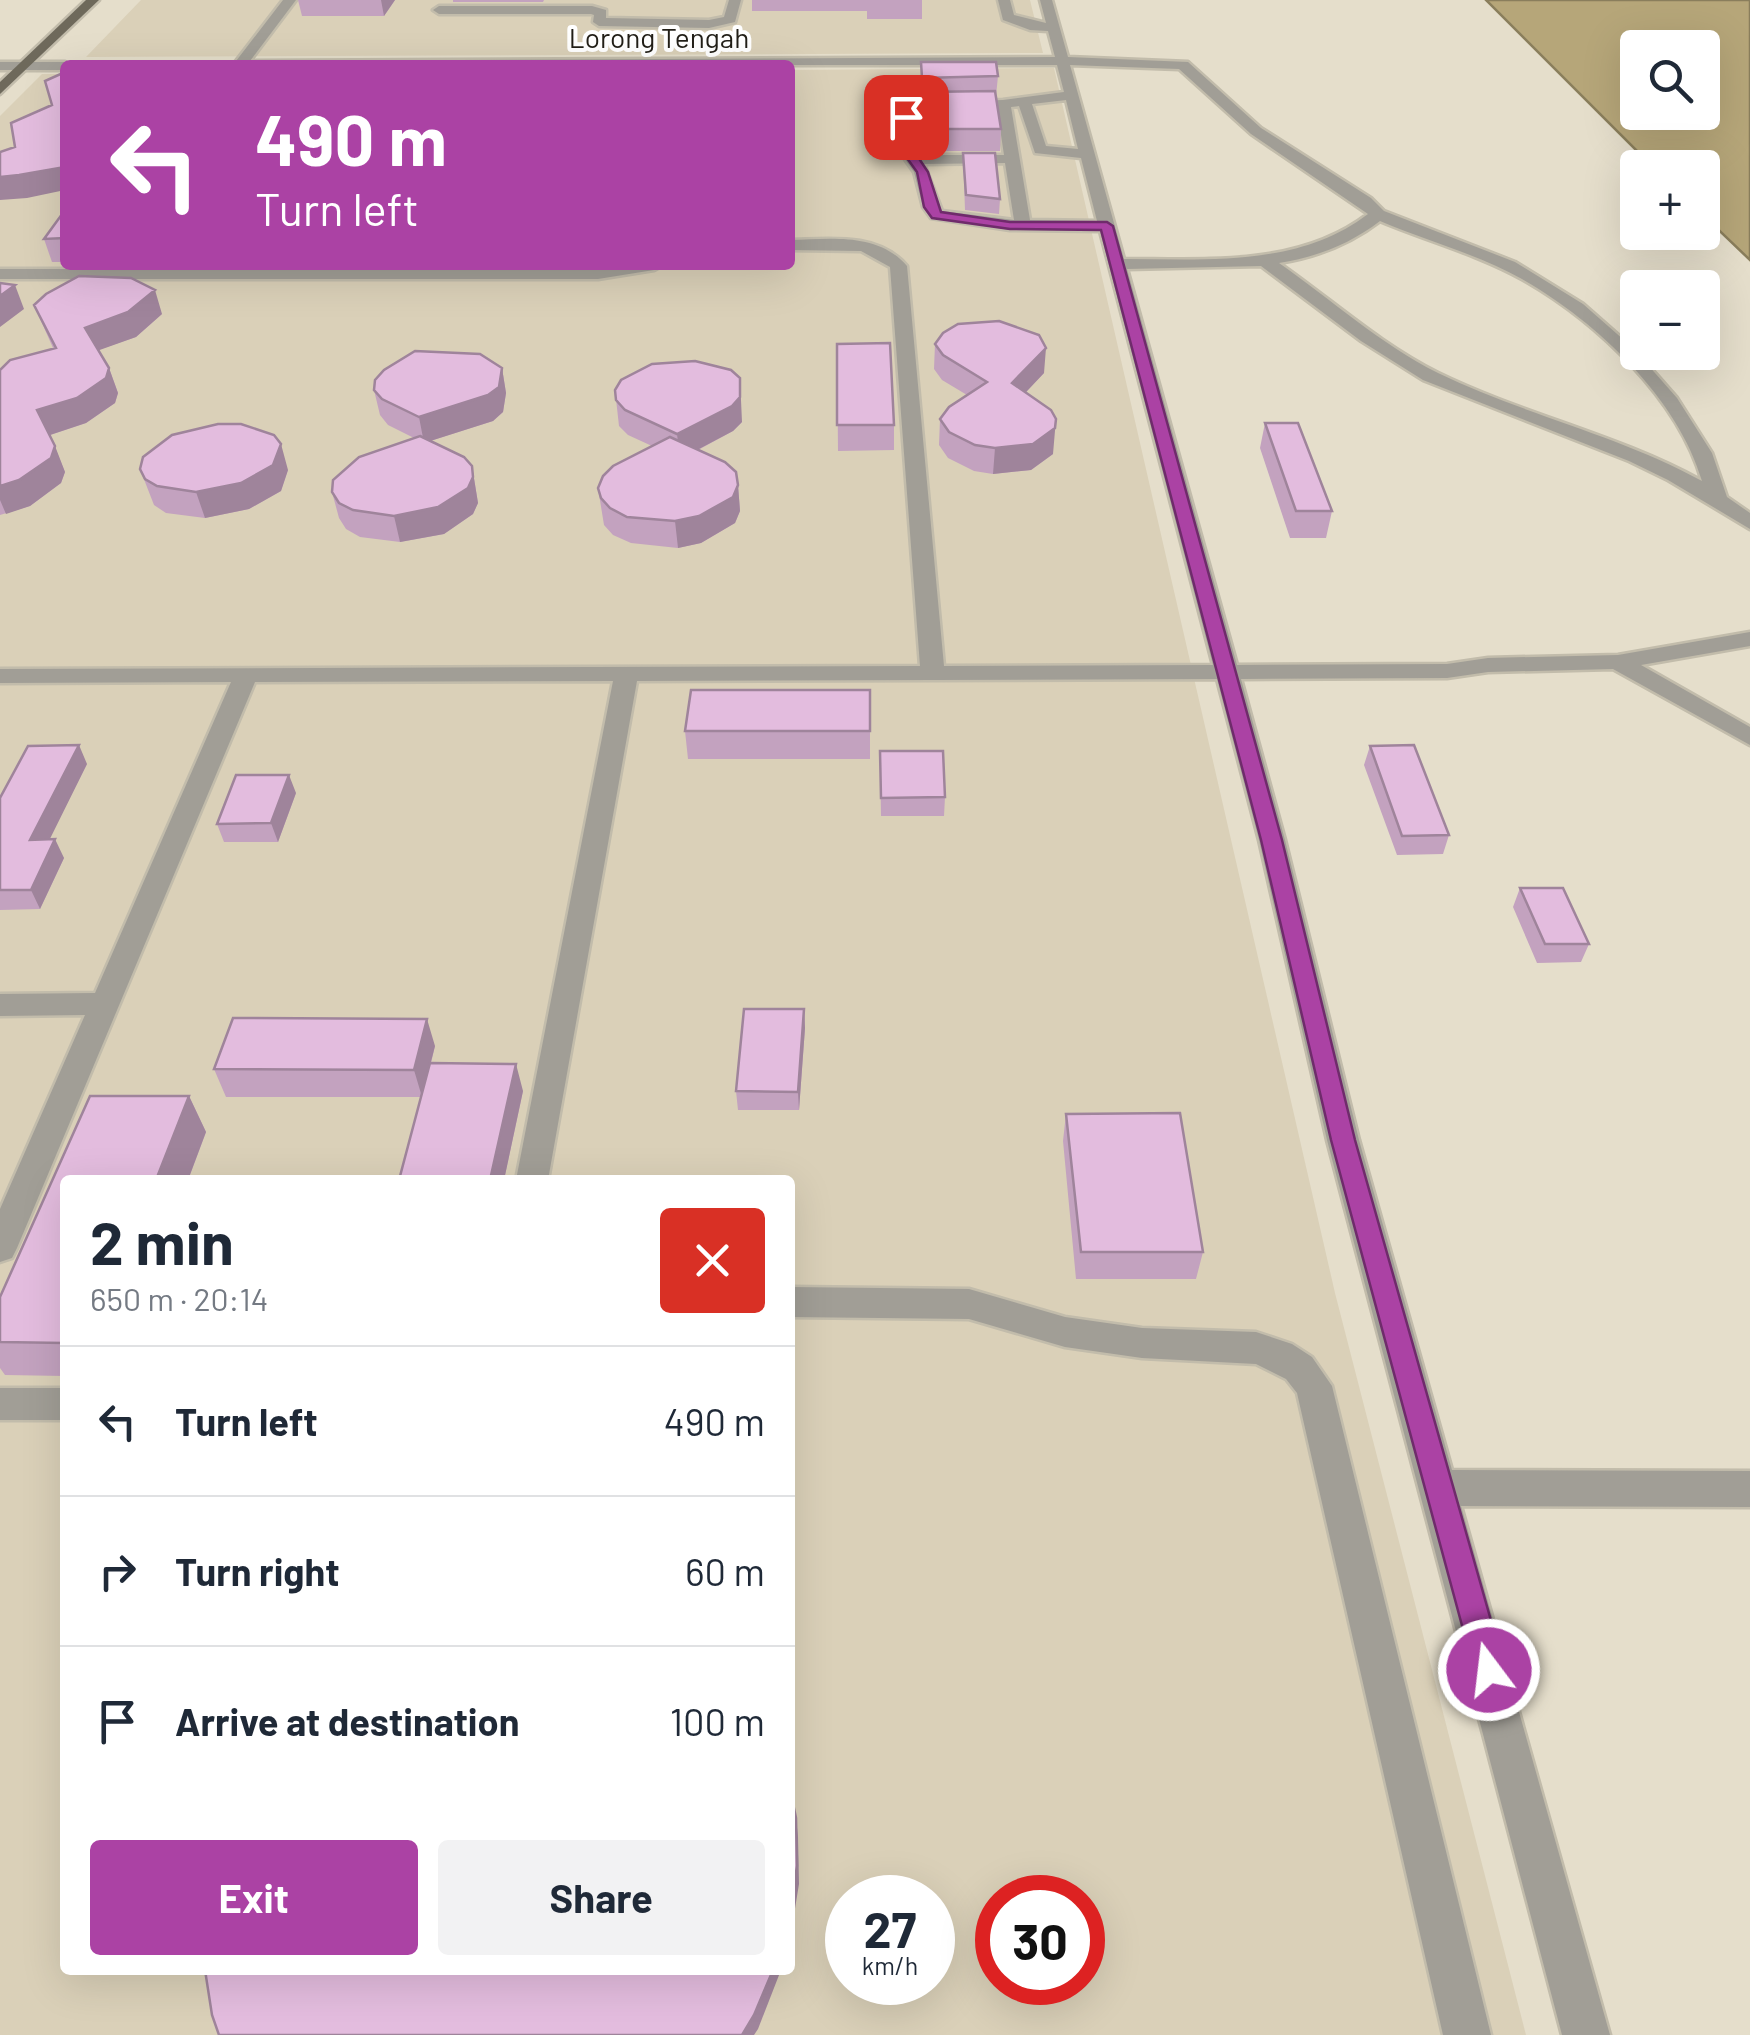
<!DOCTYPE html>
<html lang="en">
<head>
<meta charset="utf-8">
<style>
  :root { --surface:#fff; --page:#f2f2f3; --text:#1f2937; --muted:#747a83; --line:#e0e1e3; --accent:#ab42a4 }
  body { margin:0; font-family:Barlow,sans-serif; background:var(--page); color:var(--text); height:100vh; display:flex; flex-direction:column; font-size:38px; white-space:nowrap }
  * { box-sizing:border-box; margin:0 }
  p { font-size:32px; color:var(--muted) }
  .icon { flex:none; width:55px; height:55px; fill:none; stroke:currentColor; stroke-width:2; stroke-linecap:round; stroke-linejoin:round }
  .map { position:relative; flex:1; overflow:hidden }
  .panel { position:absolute; left:60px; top:1175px; width:735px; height:800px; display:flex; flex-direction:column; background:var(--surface); border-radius:10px; box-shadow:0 10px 40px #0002 }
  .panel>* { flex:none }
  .hud { position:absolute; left:60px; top:60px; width:735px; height:210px; border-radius:10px; box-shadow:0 10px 40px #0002; background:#ab42a4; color:#fff; overflow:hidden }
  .tools { position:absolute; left:1620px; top:30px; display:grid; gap:20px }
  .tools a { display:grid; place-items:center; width:100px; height:100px; border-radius:10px; background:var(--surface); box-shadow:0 10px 40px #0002; font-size:50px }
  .speed { position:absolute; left:825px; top:1875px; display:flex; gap:20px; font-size:50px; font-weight:700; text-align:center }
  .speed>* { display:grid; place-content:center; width:130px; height:130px; border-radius:50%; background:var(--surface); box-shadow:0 10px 40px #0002; line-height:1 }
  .speed small { font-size:25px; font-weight:400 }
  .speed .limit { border:15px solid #d22; background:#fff; color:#111 }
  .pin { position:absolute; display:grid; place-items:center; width:85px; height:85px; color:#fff; margin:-42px; border-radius:20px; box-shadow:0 5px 15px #0006 }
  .me { position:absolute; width:110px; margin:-55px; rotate:345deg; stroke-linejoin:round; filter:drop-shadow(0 0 8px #0008) }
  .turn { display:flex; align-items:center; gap:35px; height:210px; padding:0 30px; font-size:45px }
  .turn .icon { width:130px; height:130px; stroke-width:2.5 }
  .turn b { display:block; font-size:70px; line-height:85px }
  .round { display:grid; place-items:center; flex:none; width:105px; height:105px; border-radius:10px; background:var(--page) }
  .overview { display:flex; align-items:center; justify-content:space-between; height:170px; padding:0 30px }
  h1 { font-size:60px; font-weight:700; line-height:75px }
  .button { display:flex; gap:20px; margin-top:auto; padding:20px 30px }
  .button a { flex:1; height:115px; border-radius:10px; background:var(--accent); color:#fff; font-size:40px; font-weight:700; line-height:115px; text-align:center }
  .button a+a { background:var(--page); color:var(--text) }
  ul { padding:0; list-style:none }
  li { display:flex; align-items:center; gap:30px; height:150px; padding:0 30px; border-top:2px solid var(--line) }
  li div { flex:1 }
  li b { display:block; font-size:38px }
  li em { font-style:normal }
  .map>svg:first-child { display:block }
  .built { fill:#dad0b8; fill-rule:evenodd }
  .water { fill:#b6a679; stroke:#8a7e5c; stroke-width:2.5; fill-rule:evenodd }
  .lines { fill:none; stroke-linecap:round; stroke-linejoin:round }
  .minor-casing { stroke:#c2bcab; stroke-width:5 }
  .major-casing { stroke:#c2bcab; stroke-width:5 }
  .minor { fill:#a19e96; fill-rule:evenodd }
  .major { fill:#6e695b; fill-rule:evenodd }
  .wall { fill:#c3a2bf }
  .shaded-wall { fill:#9f849b }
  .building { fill:#e3bcde; stroke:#9f849b; stroke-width:2.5 }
  .route { fill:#ab42a4; stroke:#6f2b6b; stroke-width:2.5 }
  .labels { text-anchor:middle; stroke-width:8; stroke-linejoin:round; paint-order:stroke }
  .far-street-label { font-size:28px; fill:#221f18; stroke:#fff }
</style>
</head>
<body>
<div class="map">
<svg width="1750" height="2035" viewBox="0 0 1750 2035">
  <rect width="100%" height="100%" fill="#e5decb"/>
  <!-- built -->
  <path class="built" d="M141 0H1030L1043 53 86 57Z
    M1054 68 1335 1293 1526 2035H0V116L42 74H65V265H790V70ZM65 1180H790V1970H65ZM848 1898H932V1982H848ZM998 1898H1082V1982H998Z"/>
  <!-- water -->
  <path class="water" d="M1486 0H1750V260L1703 215 1702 168 1653 167ZM1638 48H1702V112H1638Z"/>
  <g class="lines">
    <defs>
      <path id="minor" d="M283 0H296L247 65H233Z
        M729 0H741L735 22 709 28 599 26 593 22 594 15 591 14H439L433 10 439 6H592L606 10V18L709 20 724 17Z
        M998 0H1010L1014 15 1046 23 1040 0H1052L1068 57 1188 62 1261 128 1371 198 1384 211 1515 262 1583 304 1633 348 1677 398 1712 453 1727 497 1750 513V529L1668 480 1629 461 1423 380 1361 341 1261 266 1127 269 1237 665 1447 664 1488 658 1618 655 1750 632V646L1641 665 1750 727V745L1613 669 1488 672 1447 678 1241 679 1285 840 1359 1140 1452 1470 1750 1471V1507L1461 1506 1610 2035H1562L1327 1140 1259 840 1217 679 637 681 548 1180H516L613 681 255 682 17 1248 12 1258 0 1262V1209L85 1015 0 1016V994L95 993 231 682 0 683V669L920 666 890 267 861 251 790 250V240C830 239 878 232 907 266L944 666 1213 665 1100 231 1010 230 931 218 923 207 914 172 902 155 899 117 909 103 1003 100 1064 92 1057 65H249L256 61 1055 57 1048 31 1030 30 1003 20ZM1070 65 1179 69 1251 134 1368 214C1299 267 1208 259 1124 259ZM1066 100 1078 149 1046 146 1032 104ZM1019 106 1035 153 1081 158 1097 221 1030 220 1011 107ZM997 108 1004 155H918L913 117 918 110ZM1005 163 1014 220 942 211 924 164ZM1380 221C1427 241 1477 254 1522 279 1596 321 1678 398 1702 481 1619 435 1524 415 1438 373 1380 344 1332 300 1279 263 1317 257 1350 244 1380 221Z
        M0 62H65L71 65H65V70H0Z
        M622 265H663L654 270 598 279H0V269H598Z
        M790 1287 969 1289 1065 1317 1142 1328 1256 1332 1292 1344 1312 1357 1332 1386 1491 2035H1443L1297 1393 1286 1379 1256 1364 1142 1358 1065 1347 969 1319 790 1317Z
        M0 1388H65V1420H0Z"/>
      <path id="major" d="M86 0H99L0 94V82Z"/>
    </defs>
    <!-- minor casing -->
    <use href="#minor" class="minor-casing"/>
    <!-- major casing -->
    <use href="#major" class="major-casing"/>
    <!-- minor -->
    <use href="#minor" class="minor"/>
    <!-- major -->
    <use href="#major" class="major"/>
  </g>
  <!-- wall -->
  <path class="wall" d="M298 0H395L384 16H302Z
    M453 0H544L543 2H453Z
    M752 0H922V19H867V11H752Z
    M921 62 998 76 996 96 1001 129 1000 151H923Z
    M963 153 1000 199 999 214 965 210Z
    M65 210V262H52L44 239Z
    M34 305 162 314 136 337 98 350 109 368 118 393 115 403 86 423 50 435 65 472 61 483 30 506 0 515V370L53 348Z
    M837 344 894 425V450L838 451Z
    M935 344 1044 373 1025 393 1053 454 1031 470 993 474 974 471 948 458 939 445 940 419 967 395 942 380 934 369Z
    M502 368 506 393 503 412 493 421 430 441 472 466 478 503 473 514 444 534 400 542 360 537 346 529 339 518 332 492 414 438 388 425 380 415 374 390Z
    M615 390 742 422 733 431 698 450 738 485 740 511 735 523 701 543 678 548 631 543 613 535 604 525 598 488 652 446 628 435 619 426Z
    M1265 423 1332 511 1326 538H1290L1260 448Z
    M140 469 288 470 281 491 249 509 205 518 166 513 154 505Z
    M870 690V759H688L685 731Z
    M1370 746 1449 835 1443 854 1397 855 1364 765Z
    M880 751 945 797 944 816H881Z
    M87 764 49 839 64 858 40 909 0 910V798Z
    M296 793 278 842H224L217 824Z
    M1520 888 1589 944 1581 962 1537 963 1513 907Z
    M804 1009 805 1028 799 1110H738L736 1091Z
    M435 1046 431 1063 523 1091 504 1180H399L421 1097H226L214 1069Z
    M90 1096H189L206 1132 188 1180H65V1376L5 1375 0 1368V1297Z
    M1066 1114 1203 1252 1196 1279H1076L1063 1141Z"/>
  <!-- shaded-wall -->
  <path class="shaded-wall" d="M381 0H395L384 16Z
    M65 167V190L27 198 0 200V177Z
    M15 285 24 309 0 327V296Z
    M155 290 162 314 136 337 94 352 85 328Z
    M1046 348 1044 373 1010 409 1012 383Z
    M109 368 118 393 115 403 86 423 47 436 37 410Z
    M502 368 506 393 503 412 493 421 424 443 419 417Z
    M740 378 742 422 733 431 680 459 677 434Z
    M1056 419 1053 454 1031 470 993 474 995 448Z
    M281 444 288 470 281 491 249 509 205 518 196 492Z
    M55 446 65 472 61 483 30 506 6 514 0 500V486Z
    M472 466 478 503 473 514 444 534 400 542 394 516Z
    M738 485 740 511 735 523 701 543 678 548 675 521Z
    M79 745 87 764 40 859 30 840Z
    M289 775 296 793 278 842 271 823Z
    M55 839 64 858 40 909 31 890Z
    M804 1009 805 1028 799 1110 798 1092Z
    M427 1019 435 1046 422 1097 414 1070Z
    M516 1064 523 1091 504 1180H490Z
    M189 1096 206 1132 188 1180H156Z
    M796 1818 798 1837 799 1884 790 1939V1912Z
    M773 1970H781L758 2029 754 2035H742Z"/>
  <!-- building -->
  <path class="building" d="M921 62H996L998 76 922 78Z
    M65 72V167L19 175 0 177V152L15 147 11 123 52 105 45 81Z
    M995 91 1001 129H923L922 92Z
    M963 153H995L1000 199 966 195Z
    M65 210V238L44 239Z
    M79 276 131 278 155 290 128 312 85 328 109 368 106 378 77 398 37 410 55 446 51 458 19 480 0 486V370L10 360 56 348 34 305 46 294Z
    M0 283 15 285 0 296Z
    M999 321 1039 335 1046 348 1012 383 1051 410 1056 419 1055 428 1033 444 995 448 975 445 949 432 940 419 949 407 987 382 943 355 935 344 943 333 958 324Z
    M890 343 894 425H837V344Z
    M415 351 480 354 502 368 499 387 488 395 419 417 382 399 374 390 375 380 384 370Z
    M695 361 731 370 740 378V397L732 406 677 434 625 410 616 400 615 390 621 380 652 364Z
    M1265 423H1298L1332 511H1296Z
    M218 424H241L274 435 281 444 273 465 241 483 196 492 157 486 145 479 140 469 143 457 172 435Z
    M420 436 464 457 472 466 473 477 468 488 438 507 394 516 353 510 339 503 332 492 333 480 359 457Z
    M670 437 725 462 736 472 738 485 733 497 699 516 675 521 627 517 610 508 601 498 598 488 603 476 613 466Z
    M691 690H870V731H685Z
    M79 745 30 840 55 839 31 890H0V798L28 746Z
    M1414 745 1449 835 1402 836 1370 746Z
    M880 751H943L945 797 881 798Z
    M236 775H289L271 823 217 824Z
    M1520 888H1563L1589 944H1545Z
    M744 1009H804L798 1092 736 1091Z
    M233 1018 427 1019 414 1070 214 1069Z
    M430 1063 516 1064 490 1180H399Z
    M90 1096H189L156 1180H65V1343L0 1342V1297Z
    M1180 1113 1203 1252H1081L1066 1114Z
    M790 1789 796 1818 797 1866 790 1912Z
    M205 1970H773L754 2015 742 2035H219L212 2015Z"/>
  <!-- route -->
  <path class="route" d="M906 114 911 117 916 154 928 172 941 212 1010 222H1107L1113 226 1282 840 1355 1140 1505 1670 1500 1682 1489 1686 1478 1682 1474 1670 1331 1140 1261 840 1101 230 1010 229 932 218 924 207 917 172 904 154 900 117Z"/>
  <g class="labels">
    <!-- far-street labels -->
    <g class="far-street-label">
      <text x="659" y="48">Lorong Tengah</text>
    </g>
  </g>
</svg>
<div class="tools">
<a><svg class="icon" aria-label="search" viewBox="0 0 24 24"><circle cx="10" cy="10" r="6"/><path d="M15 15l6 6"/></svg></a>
<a>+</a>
<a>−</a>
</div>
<div class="speed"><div>27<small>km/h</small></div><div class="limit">30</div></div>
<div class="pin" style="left:906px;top:117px;background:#d93025"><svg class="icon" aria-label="arrive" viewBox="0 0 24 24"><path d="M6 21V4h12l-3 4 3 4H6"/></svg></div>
<svg class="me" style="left:1489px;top:1670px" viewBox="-20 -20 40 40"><circle r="17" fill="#ab42a4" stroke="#fff" stroke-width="3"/><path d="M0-11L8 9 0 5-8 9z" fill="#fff"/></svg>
<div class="hud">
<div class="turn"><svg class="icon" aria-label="left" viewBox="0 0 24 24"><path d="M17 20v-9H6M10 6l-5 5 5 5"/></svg><div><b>490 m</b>Turn left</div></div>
</div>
<section class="panel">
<div class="overview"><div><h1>2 min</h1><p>650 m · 20:14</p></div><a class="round" style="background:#d93025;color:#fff"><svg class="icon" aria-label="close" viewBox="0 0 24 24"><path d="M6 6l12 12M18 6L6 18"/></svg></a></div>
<ul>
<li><svg class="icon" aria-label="left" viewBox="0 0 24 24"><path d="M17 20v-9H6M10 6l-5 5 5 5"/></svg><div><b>Turn left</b></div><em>490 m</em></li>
<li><svg class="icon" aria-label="right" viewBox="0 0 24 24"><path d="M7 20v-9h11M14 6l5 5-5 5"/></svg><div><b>Turn right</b></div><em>60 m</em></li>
<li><svg class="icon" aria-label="arrive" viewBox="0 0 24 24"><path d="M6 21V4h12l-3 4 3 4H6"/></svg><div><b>Arrive at destination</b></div><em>100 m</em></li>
</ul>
<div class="button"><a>Exit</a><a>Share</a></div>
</section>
</div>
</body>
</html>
